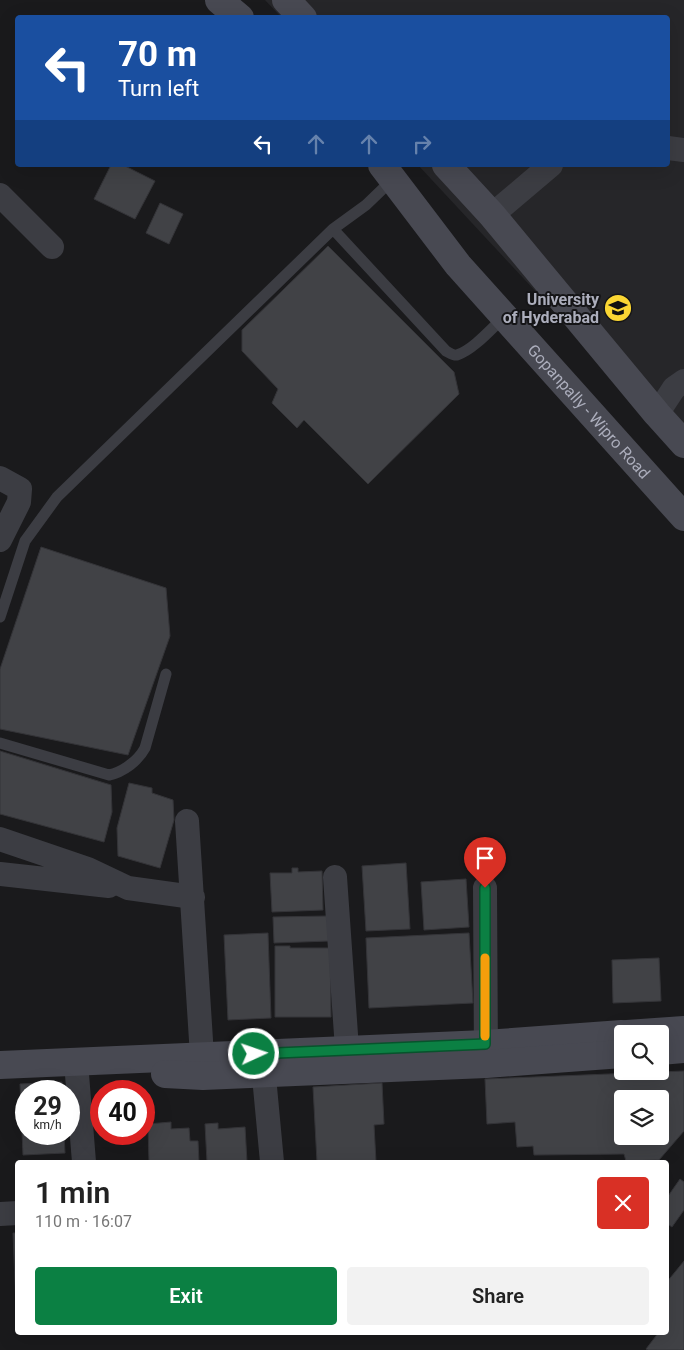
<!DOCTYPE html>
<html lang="en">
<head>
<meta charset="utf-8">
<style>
  :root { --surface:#fff; --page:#f2f2f2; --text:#222; --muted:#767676; --accent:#0b8043 }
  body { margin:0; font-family:Roboto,sans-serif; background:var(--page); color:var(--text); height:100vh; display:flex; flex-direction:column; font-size:19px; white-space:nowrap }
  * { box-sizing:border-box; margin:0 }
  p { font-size:16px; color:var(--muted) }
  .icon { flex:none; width:28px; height:28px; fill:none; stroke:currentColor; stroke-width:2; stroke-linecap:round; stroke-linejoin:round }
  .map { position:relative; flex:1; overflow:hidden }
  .sheet { position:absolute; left:15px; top:1160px; width:654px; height:175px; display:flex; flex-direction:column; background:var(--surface); border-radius:5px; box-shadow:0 5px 20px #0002 }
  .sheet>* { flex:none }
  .hud { position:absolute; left:15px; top:15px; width:655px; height:152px; border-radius:5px; box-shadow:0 5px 20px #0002; background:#1a4fa0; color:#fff; overflow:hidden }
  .controls { position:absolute; left:614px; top:1025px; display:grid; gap:10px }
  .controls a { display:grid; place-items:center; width:55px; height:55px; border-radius:5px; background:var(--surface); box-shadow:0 5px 20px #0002; font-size:25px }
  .speed { position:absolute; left:15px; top:1080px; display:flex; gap:10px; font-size:25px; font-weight:700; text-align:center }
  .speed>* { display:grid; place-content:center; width:65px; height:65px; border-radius:50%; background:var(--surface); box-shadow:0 5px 20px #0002; line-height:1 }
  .speed small { font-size:12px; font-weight:400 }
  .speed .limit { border:8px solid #d22; background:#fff; color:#111 }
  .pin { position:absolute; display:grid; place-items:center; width:42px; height:42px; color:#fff; margin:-51px -21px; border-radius:50% 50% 50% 0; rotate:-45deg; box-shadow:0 0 5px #0007 }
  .pin .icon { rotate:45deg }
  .me { position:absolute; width:55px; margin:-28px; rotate:87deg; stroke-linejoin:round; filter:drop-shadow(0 0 4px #0008) }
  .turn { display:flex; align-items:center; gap:18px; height:105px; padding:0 20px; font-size:22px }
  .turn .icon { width:65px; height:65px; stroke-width:2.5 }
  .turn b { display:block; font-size:35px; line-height:42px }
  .lanes { display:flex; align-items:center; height:48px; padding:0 20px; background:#0003; justify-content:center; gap:25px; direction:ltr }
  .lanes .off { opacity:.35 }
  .round { display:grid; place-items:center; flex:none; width:52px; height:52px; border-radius:5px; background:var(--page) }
  .headline { display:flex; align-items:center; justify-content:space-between; height:85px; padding:0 20px }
  h1 { font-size:30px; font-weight:600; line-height:38px }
  .action { display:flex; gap:10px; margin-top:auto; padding:10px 20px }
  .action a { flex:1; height:58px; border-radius:5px; background:var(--accent); color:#fff; font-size:20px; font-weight:600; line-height:58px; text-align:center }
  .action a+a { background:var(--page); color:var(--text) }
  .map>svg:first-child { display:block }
  .built { fill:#262629 }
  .building { fill:#414246; stroke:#343438; fill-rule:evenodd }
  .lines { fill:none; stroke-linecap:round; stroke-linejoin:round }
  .lane { stroke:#3c3d43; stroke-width:11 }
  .street { stroke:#3c3d43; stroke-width:24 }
  .secondary { stroke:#484952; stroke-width:28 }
  .route-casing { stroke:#07532c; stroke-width:12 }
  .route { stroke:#0b8043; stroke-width:9 }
  .slow { stroke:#f59e0b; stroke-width:9 }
  .labels { text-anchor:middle; stroke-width:4; stroke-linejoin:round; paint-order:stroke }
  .poi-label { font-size:16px; font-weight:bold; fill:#acaebc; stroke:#151517; text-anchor:end }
  .street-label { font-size:16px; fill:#acaebc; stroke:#151517 }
</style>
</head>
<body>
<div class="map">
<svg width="684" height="1350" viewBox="0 0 684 1350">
  <rect width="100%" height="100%" fill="#1a1a1c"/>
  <!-- built -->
  <path class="built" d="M265 0H684V451L418 165H668V18H282Z"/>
  <!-- building -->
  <path class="building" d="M111 165H123L155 181 135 219 94 199Z
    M160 203 183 214 169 244 146 233Z
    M328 246 454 372 459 394 368 484 304 420 297 428 272 403 278 389 242 351V330Z
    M41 547 166 588 170 636 128 755 0 729V669Z
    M0 751 111 785 112 812 104 842 0 814Z
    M129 783 152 788V793L173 800 174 820 160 868 118 856 117 828Z
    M406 863 410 929 366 931 362 866Z
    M292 868H298V872L322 871 323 910 272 912 270 873H292Z
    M466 879 469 927 424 930 421 882Z
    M328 916 329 941 274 943 273 917Z
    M268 933 271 1018 228 1020 224 935Z
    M469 933 473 1003 369 1008 366 938Z
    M275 946H290V948H330L331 1017H275Z
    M659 958 661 1001 613 1003 612 960Z
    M684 1071V1131L659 1160 626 1161 624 1154 534 1155 533 1146 517 1147 515 1122 487 1124 485 1079ZM622 1099H660V1136H622Z
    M62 1082 63 1091H26V1134H64L65 1153 23 1155 20 1084Z
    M382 1083 384 1124 374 1125 376 1162H317L313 1087Z
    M171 1122V1129L189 1128 190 1141H198L199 1162H149L148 1124Z
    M218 1123V1129L245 1127 247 1162H207L205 1124Z
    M680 1179 684 1182V1210L672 1227 666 1223V1199Z
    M13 1233H18V1308H16Z
    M684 1261V1350H648L646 1349 659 1332H666V1283Z"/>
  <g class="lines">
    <!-- lane -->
    <path class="lane" d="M333 229 446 351C450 353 454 356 457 355 473 350 492 328 504 317
      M0 617 25 541 57 497 333 229 366 205 393 179
      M0 743 109 775C123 772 138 761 145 748L166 674"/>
    <!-- street -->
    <path class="street" d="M668 148 684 150
      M0 195 52 247
      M492 215 551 165
      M657 414 674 388 684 381
      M0 478 20 489 19 502 0 540
      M187 821 202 1056
      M0 839 88 869 128 888 193 897
      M0 874 109 886
      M335 877 347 1049
      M485 888 486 1061
      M262 1055 272 1162
      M76 1062 84 1162
      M0 1214 18 1213"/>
    <!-- secondary -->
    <g class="secondary">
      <path d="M219 0 240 18"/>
      <path d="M286 0 303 18"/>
      <path id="s1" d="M382 165 458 265 684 517"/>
      <path d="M446 165 492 215 657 414 684 444"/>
      <path d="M627 1034 684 1030"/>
      <path d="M660 1051 684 1049"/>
      <path d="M0 1065 485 1044 622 1034"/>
      <path d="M165 1074 203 1076 486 1064 622 1054"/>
    </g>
  </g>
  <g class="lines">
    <defs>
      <path id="route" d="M254 1054 485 1044V888"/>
    </defs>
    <!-- route casing -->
    <use href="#route" class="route-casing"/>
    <!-- route -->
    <use href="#route" class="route"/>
    <!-- slow -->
    <path class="slow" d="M485 958V1036"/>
  </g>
  <!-- icons -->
  <defs>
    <symbol id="university-disc" viewBox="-11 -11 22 22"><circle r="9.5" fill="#fbd633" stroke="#151517"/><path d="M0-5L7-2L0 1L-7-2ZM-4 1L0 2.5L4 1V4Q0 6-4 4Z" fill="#111"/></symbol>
  </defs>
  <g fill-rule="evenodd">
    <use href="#university-disc" x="602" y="292" width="32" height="32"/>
  </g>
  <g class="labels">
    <!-- poi labels -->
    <g class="poi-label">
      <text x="599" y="305">University<tspan x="599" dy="18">of Hyderabad</tspan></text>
    </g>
    <!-- street labels -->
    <g class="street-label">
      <text dy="6" stroke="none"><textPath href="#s1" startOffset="322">Gopanpally - Wipro Road</textPath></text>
    </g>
  </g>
</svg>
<div class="controls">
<a><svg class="icon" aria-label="search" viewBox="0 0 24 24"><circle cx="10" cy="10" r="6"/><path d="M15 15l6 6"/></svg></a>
<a><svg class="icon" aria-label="layers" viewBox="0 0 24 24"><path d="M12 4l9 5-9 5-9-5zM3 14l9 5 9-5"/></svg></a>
</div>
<div class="speed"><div>29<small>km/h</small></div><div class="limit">40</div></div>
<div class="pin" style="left:485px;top:888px;background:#d93025"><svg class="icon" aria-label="arrive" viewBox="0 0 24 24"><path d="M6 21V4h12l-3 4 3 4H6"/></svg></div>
<svg class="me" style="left:254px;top:1054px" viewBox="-20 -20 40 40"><circle r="17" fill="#0b8043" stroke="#fff" stroke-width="3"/><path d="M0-11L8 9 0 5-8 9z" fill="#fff"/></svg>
<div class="hud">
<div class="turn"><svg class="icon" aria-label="left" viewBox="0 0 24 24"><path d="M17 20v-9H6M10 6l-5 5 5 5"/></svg><div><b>70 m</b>Turn left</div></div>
<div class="lanes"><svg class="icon" aria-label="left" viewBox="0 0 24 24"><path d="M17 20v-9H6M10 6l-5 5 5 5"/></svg><svg class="icon off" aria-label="ahead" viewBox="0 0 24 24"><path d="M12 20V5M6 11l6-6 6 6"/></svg><svg class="icon off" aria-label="ahead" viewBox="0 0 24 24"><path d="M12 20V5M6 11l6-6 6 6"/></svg><svg class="icon off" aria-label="right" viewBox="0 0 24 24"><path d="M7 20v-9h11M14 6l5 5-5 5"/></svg></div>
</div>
<section class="sheet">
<div class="headline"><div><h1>1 min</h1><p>110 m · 16:07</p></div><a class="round" style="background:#d93025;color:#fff"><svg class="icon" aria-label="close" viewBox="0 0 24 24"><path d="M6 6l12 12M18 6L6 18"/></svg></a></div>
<div class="action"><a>Exit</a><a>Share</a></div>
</section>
</div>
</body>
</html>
